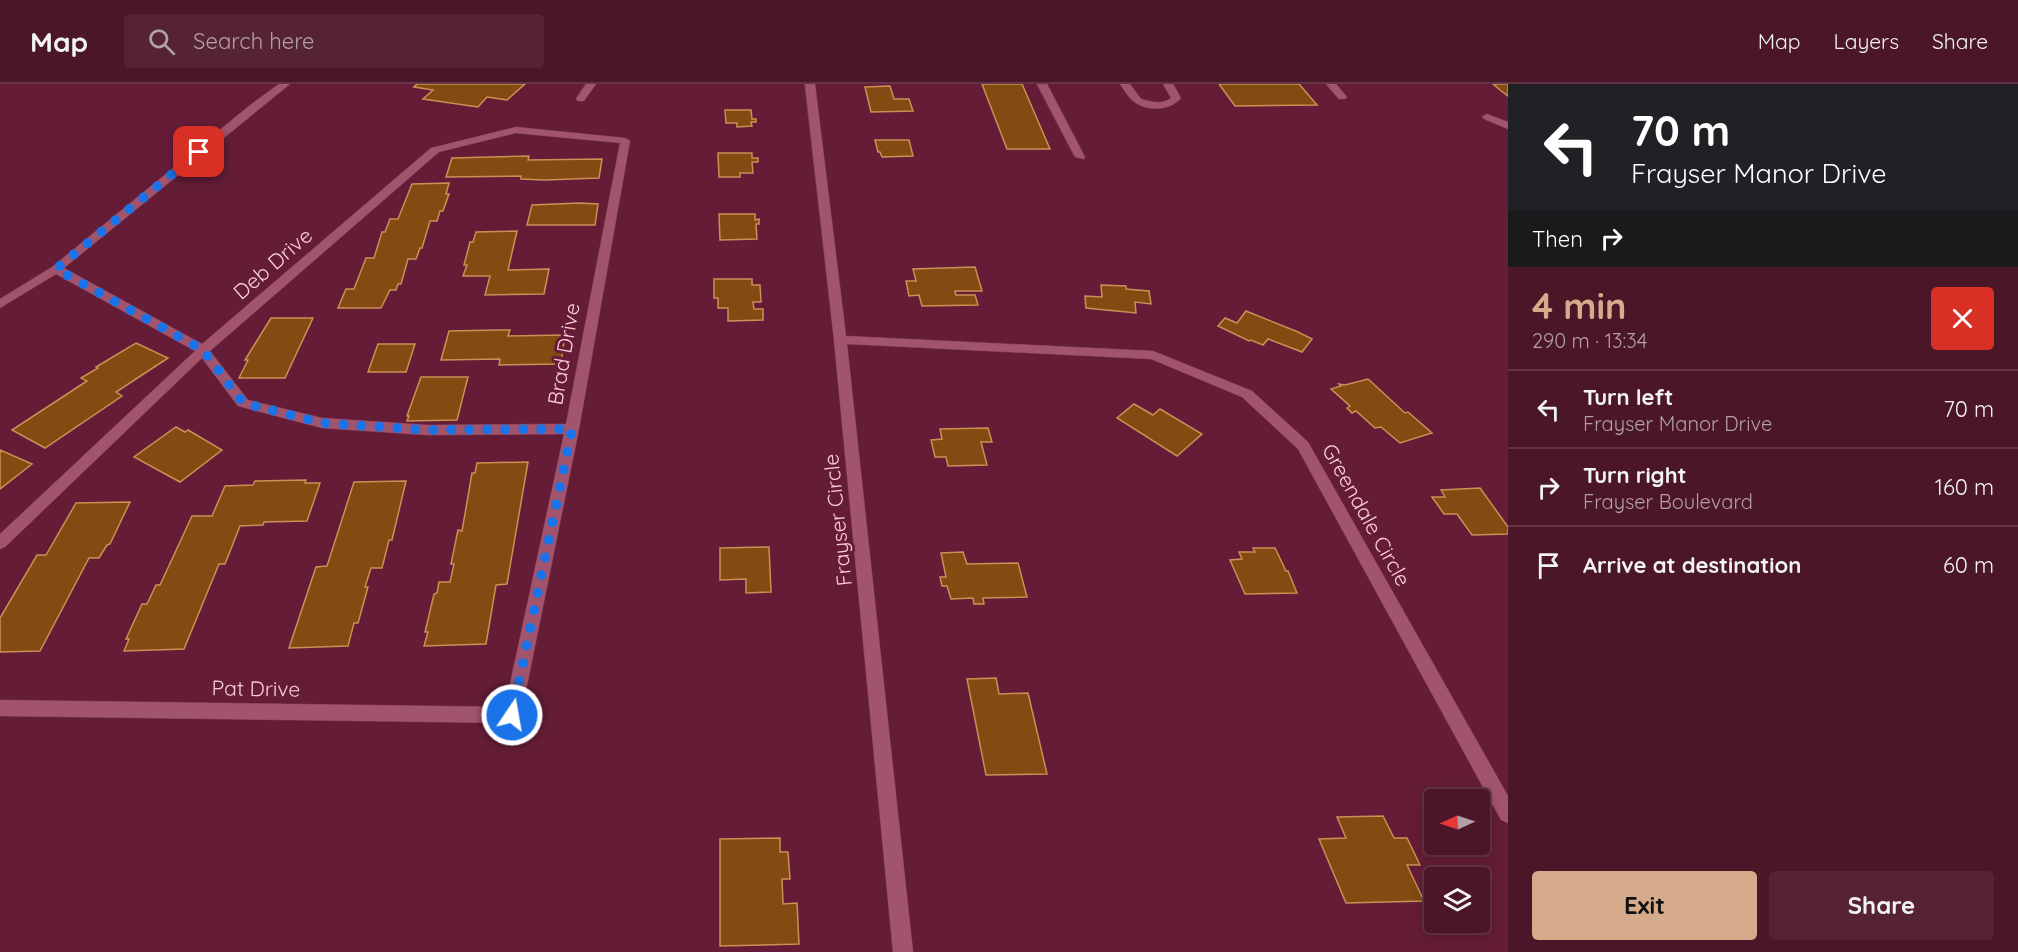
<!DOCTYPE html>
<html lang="en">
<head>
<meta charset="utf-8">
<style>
  :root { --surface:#4c1629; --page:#562335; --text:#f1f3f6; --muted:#b29fa8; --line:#633546; --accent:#d6ab8b }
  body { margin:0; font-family:Quicksand,sans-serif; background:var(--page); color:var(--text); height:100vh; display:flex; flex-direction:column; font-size:22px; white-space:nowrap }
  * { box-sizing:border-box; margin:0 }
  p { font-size:20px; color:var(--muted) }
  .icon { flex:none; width:33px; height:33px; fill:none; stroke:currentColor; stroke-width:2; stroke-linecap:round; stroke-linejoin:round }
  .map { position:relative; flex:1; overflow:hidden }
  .drawer { display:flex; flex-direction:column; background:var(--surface); width:510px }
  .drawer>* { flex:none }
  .hud { background:#202124; color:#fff; overflow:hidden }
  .needle { width:39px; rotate:267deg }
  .fabs { position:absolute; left:1424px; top:705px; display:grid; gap:12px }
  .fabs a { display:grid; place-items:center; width:66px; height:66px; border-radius:6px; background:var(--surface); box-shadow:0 3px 15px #0003,0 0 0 2px var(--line); font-size:30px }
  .pin { position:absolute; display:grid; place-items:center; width:51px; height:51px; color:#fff; margin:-26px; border-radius:12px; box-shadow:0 3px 9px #0006 }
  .me { position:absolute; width:66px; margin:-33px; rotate:12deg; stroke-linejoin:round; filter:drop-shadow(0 0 4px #0008) }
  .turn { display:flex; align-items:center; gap:21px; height:126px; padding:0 24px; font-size:27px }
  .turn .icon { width:78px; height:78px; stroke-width:2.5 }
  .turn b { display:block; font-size:42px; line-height:51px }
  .then { display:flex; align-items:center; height:57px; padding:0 24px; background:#0003; gap:12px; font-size:22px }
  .round { display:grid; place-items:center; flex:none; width:63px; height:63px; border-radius:6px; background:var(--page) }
  .head { display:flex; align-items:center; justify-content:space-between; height:102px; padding:0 24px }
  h1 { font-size:36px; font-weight:700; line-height:45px; color:var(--accent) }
  .primary-button { display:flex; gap:12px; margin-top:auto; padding:12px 24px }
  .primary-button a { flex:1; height:69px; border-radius:6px; background:var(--accent); color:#111; font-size:24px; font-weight:700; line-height:69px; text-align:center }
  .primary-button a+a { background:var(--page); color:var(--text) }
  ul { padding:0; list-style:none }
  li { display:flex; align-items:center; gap:18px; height:78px; padding:0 24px; border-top:2px solid var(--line) }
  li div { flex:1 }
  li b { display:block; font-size:22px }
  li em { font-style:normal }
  header { display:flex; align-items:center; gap:36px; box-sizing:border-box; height:84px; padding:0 30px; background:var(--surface); border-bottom:2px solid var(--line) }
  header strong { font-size:28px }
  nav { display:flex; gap:33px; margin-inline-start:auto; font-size:21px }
  .search { width:420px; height:54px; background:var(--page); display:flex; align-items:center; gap:15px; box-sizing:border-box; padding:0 21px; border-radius:6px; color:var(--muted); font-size:22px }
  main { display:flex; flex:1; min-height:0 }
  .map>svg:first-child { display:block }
  .building { fill:#814b11; stroke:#cd8f56; stroke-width:1.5 }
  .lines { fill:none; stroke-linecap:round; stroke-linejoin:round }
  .lane-casing { stroke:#7c3d56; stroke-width:1 }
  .street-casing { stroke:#7c3d56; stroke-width:1 }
  .lane { fill:#a2546c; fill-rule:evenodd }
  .street { fill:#a2546c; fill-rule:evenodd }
  .route { stroke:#1a73e8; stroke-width:10; stroke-dasharray:0 18 }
  .labels { text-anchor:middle; stroke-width:6; stroke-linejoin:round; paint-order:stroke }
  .street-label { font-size:21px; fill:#f9ccd7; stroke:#651d37 }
</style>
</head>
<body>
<header>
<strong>Map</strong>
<div class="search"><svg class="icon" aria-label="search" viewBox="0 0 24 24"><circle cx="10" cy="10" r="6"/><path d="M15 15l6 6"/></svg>Search here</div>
<nav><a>Map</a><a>Layers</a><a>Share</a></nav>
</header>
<main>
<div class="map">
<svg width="1508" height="868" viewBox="0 0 1508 868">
  <rect width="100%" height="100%" fill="#651d37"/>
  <!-- building -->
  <path class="building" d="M417 0H525L507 16 487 13 478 23 423 15 433 6 414 3Z
    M982 0H1022L1050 65H1007Z
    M1219 0H1299L1317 21 1235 22Z
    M1493 0H1508V12L1500 6Z
    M890 2 894 15H909L913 27 871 28 865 3Z
    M725 26H751L752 35H756V38H751L752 42 737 43V39H726Z
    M875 56H909L913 72 882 73 880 68H878Z
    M718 69H752V74H758V78H752L753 89H740V93H719Z
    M529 72 528 76 602 75 599 94 545 96 521 95V92L446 93 452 74Z
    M449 99 446 110H449L443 127H440L437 137H430L422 164H420L416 175H408L401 200H398L396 206H390L381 224H338L346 205H354L366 174H374L382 148H385L390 135H398L412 100Z
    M579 119 598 120 595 141H527L532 121Z
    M719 130H755V136L759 135V140H756L757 155 720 156Z
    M517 147 508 186 549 185 544 210 485 211 490 192H463L467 181H464L470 158H473L476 148Z
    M975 183 982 207H955L956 211H975L978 221 922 222 919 211 909 212 906 197H916L913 185Z
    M714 195H752V201H760L761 218H753L754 225H763V236L728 237V224H718V214H714Z
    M1101 201 1126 202V205L1149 207 1151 220 1135 218 1136 229 1086 224 1085 212 1102 213Z
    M1246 227 1298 248 1312 255 1302 268 1268 255 1263 261 1251 256 1249 257 1218 242 1225 234 1237 239Z
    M271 234H313L285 294H239L248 276H245Z
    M498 246H510L508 252 565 251 561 280 499 281 500 275 441 276 449 247Z
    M136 259 168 274 116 308 122 312 45 364 12 346 87 297 81 294 98 284 96 283Z
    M378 260H415L406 288H368Z
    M421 293H468L457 336 407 337 409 332H407Z
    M1368 295 1405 329 1408 328 1432 349 1400 359 1381 343 1375 344 1356 327 1352 329 1347 324 1350 322 1331 305 1341 302 1339 300 1345 301Z
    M1134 320 1153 331 1160 325 1202 350 1177 372 1117 334Z
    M176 343 185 348 188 346 222 366 180 398 134 373Z
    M988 344 992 358H981L987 381 948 382 946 373H935L931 356 942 355 940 345Z
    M0 366 32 380 0 405Z
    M528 378 507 500 496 501 486 560 424 562 428 548H425L434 510 437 509 439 498H450L454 480H451L458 446 462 447 472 389H475L477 379Z
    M306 396 305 399H320L307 437 264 438 263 441 240 442 225 480H219L184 565 124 567 129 555H126L142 520H147L156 501H160L192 432H212L225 402 253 401 255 397Z
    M406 397 392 456H389L382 484H371L365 503H368L358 539H354L348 562 289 564 316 483 327 482 354 398Z
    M1480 404 1508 443V450L1472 451 1457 430H1444L1432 413H1445L1441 406Z
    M130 418 110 460 107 461 99 474H89L40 567 0 568V534L37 471H46L76 419Z
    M769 463 771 508 746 509V495L720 496V464Z
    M1253 464H1275L1286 487H1288L1297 509 1245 510 1230 476 1242 475 1239 468H1255Z
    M963 468 967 480 1018 479 1027 513 983 514 984 520H974L973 514 951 515 947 502H942L940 493H946L941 469Z
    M996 594 999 610 1028 609 1047 690 986 691 967 595Z
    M1383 732 1394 754H1407L1420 781H1407L1424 817 1346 819 1319 755 1346 754 1337 733Z
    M780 754V768H788L790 795H782L783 820 797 819 799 860 720 862V755Z"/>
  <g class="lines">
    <defs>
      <path id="lane" d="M586 0H596L584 17H578L576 15Z
        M1037 0H1047L1085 73 1084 75 1075 73Z
        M1120 0H1130L1141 15C1152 18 1162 21 1171 14L1163 0H1173L1181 14C1171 26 1149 28 1136 19 1130 16 1124 6 1120 0Z
        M1326 0H1336L1347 13 1345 15H1339Z
        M1487 30 1508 38V45L1484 35 1482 33Z"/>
      <path id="street" d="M279 0H290L64 184 202 260 431 64 516 43 625 54 630 57 579 345 521 631 518 637 512 639 0 632V616L505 623 564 350 427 351 322 344 238 322 202 274 5 463 0 465V450L195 267 56 190 0 224V215L52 183 249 22ZM516 49 620 59 566 340 427 341 322 334 248 316 210 267 439 68Z
        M805 0H815L846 252 1153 267 1252 307 1308 358 1508 712V739L1501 736 1298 365 1242 313 1151 275 847 260 913 868H893L834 256Z"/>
    </defs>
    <!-- lane casing -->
    <use href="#lane" class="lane-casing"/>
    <!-- street casing -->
    <use href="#street" class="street-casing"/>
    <!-- lane -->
    <use href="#lane" class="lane"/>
    <!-- street -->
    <use href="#street" class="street"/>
  </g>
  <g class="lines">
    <!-- route -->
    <path class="route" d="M199 68 56 185 203 266 243 319 322 339 427 346 572 345 512 631"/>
  </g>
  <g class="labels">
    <!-- street labels -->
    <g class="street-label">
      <text transform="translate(273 180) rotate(-41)" y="7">Deb Drive</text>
      <text transform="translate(564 270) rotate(-80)" y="7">Brad Drive</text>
      <text transform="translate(1366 431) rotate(61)" y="7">Greendale Circle</text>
      <text transform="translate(838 436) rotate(-96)" y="7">Frayser Circle</text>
      <text transform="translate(256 605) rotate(1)" y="7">Pat Drive</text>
    </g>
  </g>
</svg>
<div class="fabs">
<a><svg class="needle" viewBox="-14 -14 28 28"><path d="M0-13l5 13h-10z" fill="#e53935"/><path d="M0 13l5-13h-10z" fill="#b29fa8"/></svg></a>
<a><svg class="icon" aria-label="layers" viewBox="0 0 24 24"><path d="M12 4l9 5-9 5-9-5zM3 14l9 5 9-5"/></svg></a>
</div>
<div class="pin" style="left:199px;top:68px;background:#d93025"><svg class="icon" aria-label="arrive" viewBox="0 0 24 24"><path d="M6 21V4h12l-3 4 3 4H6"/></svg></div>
<svg class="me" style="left:512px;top:631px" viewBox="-20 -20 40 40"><circle r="17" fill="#1a73e8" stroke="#fff" stroke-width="3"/><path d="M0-11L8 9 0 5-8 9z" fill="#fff"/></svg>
</div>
<section class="drawer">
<div class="hud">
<div class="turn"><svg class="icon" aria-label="left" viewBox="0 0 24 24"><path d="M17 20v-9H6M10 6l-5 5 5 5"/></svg><div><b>70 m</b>Frayser Manor Drive</div></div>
<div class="then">Then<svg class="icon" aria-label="right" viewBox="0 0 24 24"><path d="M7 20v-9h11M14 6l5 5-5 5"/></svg></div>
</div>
<div class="head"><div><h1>4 min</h1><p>290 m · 13:34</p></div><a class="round" style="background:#d93025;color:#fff"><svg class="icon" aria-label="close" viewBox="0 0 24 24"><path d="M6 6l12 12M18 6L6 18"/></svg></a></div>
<ul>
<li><svg class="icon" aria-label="left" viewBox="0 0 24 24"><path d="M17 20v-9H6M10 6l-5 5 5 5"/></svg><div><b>Turn left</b><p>Frayser Manor Drive</p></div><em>70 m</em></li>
<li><svg class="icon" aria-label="right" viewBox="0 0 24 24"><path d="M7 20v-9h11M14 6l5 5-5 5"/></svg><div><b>Turn right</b><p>Frayser Boulevard</p></div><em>160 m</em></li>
<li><svg class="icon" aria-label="arrive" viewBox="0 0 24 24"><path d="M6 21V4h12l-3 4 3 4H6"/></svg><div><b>Arrive at destination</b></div><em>60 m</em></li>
</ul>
<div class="primary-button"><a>Exit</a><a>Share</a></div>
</section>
</main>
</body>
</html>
